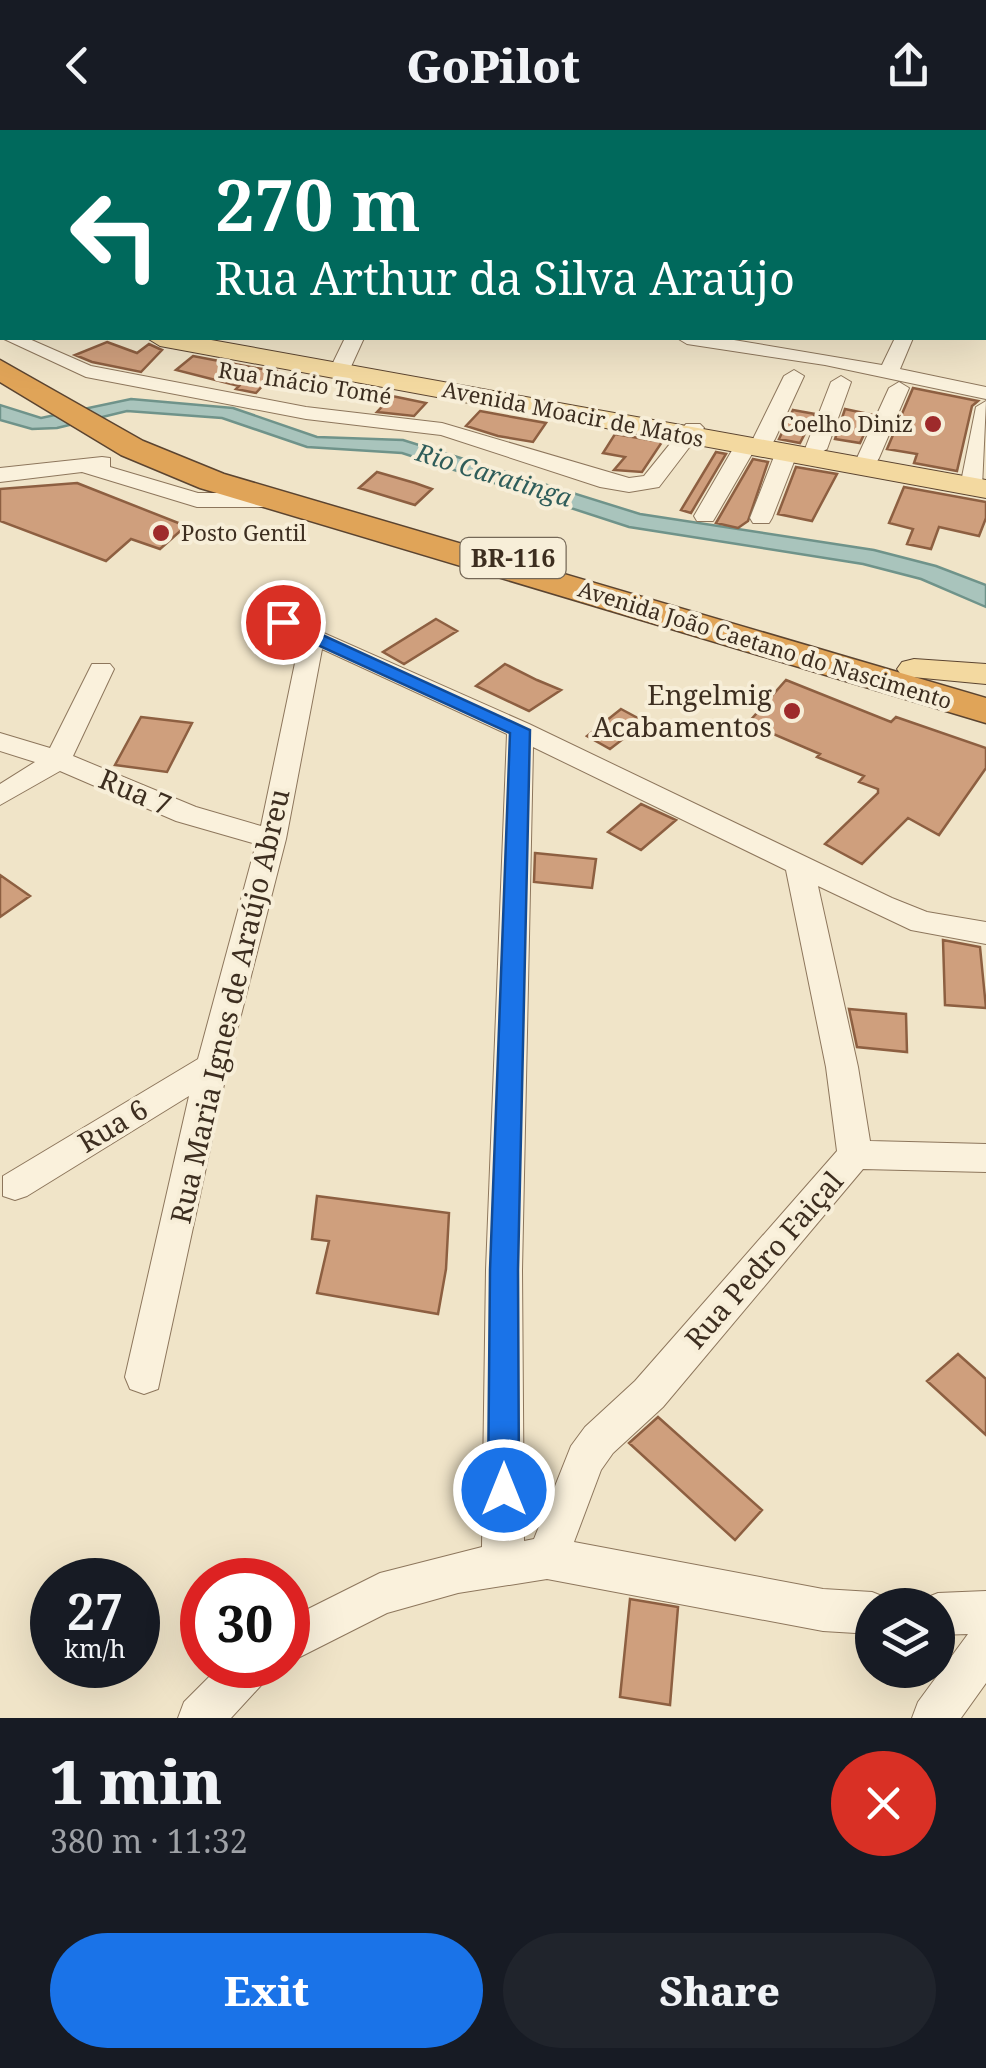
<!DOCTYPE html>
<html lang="en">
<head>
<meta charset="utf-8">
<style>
  :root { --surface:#171b24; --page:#20242c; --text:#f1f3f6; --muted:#9ea1a6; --accent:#1a73e8 }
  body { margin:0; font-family:"Noto Serif",serif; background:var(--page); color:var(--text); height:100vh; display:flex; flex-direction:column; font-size:38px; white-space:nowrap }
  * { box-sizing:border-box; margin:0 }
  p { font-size:32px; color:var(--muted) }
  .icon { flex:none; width:55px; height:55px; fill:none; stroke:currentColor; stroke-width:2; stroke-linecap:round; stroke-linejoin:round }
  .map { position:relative; height:1588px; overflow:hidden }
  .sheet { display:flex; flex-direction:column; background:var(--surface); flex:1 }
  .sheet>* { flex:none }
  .top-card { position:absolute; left:0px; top:0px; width:988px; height:210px; box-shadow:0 10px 40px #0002; background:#00695c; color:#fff; overflow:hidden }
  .fabs { position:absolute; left:855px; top:1458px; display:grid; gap:20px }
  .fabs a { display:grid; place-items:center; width:100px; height:100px; border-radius:50%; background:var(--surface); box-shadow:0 10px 40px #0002; font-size:50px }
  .speed { position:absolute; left:30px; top:1428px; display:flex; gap:20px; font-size:50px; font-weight:700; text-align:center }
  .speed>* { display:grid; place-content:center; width:130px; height:130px; border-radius:50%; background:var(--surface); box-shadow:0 10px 40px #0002; line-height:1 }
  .speed small { font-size:25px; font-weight:400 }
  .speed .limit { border:15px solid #d22; background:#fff; color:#111 }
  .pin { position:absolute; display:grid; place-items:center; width:85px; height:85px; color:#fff; margin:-42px; border:5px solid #fff; border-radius:50%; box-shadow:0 2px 10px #0007 }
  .me { position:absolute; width:110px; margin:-55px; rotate:0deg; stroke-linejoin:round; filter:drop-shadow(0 0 8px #0008) }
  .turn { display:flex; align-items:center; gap:35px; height:210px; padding:0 50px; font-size:45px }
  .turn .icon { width:130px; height:130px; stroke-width:2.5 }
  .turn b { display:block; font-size:70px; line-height:85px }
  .round { display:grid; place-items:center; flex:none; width:105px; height:105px; border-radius:52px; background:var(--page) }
  .summary { display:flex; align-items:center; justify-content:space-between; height:170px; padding:0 50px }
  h1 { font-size:60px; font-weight:800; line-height:75px }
  .cta { display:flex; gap:20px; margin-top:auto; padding:20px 50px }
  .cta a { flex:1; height:115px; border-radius:60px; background:var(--accent); color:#fff; font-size:40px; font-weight:800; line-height:115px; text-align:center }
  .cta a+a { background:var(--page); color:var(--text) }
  header { display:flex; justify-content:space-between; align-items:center; height:130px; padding:0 50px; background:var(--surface); font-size:45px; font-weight:800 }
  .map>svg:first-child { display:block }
  .water { fill:#a9c4bc; stroke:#6f938a; stroke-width:2.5 }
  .building { fill:#cf9f7d; stroke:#8d5f41; stroke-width:2.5 }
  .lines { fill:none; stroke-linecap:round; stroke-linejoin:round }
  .minor-casing { stroke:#8d765c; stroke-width:2 }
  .major-casing { stroke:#5b4430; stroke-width:2 }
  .highway-casing { stroke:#5b4430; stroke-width:3 }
  .path { stroke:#8d765c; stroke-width:2.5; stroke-dasharray:5 2.5; stroke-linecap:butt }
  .minor { fill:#faf1dc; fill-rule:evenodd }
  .major { fill:#f3d9a0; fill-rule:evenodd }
  .highway { fill:#e0a458; fill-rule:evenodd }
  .route { fill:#1a73e8; stroke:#114b97; stroke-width:2.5 }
  .poi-dot { fill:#9e2a2b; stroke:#f7eed8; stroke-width:4 }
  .labels { text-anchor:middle; stroke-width:8; stroke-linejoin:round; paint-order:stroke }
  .far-street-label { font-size:22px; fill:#3d2e20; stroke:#f7eed8 }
  .far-poi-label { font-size:22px; fill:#3d2e20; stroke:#f7eed8; text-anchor:end }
  .far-water-label { font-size:25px; font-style:italic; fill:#2f5d5a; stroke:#f7eed8 }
  .shield { fill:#f7eed8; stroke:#756857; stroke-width:2.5 }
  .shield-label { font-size:25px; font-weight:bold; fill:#3d2e20 }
  .poi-label { font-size:28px; fill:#3d2e20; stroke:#f7eed8; text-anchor:end }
  .street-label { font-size:28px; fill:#3d2e20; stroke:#f7eed8 }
</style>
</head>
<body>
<header><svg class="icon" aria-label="back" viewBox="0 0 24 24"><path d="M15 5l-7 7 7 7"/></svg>GoPilot<svg class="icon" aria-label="share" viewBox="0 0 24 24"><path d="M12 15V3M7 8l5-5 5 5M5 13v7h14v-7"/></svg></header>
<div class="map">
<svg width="986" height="1588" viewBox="0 0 986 1588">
  <rect width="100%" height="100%" fill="#f0e4c8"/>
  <!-- water -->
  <path class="water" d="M131 269 233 278 317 307 403 310 640 384 874 420 936 436 986 455V477L921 449 863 434 629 397 402 323 307 317 222 288 127 281 57 298 32 299 0 290V275L41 288Z"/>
  <!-- building -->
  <path class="building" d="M107 212 137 223 149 214 162 220 141 242 92 232 75 225Z
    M193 226 256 238 276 241 256 263 236 259 239 256 176 240Z
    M913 258 978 271 972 276 957 341 914 333 917 324 887 319Z
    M392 266 426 273 414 286 377 282Z
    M845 279 873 285 860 313 835 309Z
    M793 280 815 284 800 313 779 309Z
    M480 281 518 288 546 293 533 312 498 306 466 296Z
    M615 304 662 312 642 342 614 340 625 327 603 323Z
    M716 322 726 324 691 383 681 380Z
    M753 329 768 332 748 391 738 398 716 393Z
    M796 337 837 344 812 391 778 384Z
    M377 342 415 353 432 359 415 375 359 358Z
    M77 353 186 396 160 419 131 409 106 431 0 391V359Z
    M904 357 986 372V388L979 406 939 397 931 419 907 414 913 399 889 393Z
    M436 489 457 501 404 534 383 522Z
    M505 534 537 550 561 560 529 581 476 556Z
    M786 550 891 592 896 587 986 618V638L939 705 908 688 862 734 825 714 878 663V659L859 652 864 646 817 627 820 624 748 593Z
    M621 579 645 592 610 619 587 606Z
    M141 587 192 593 167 642 115 635Z
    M641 674 676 690 641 720 608 702Z
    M535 723 596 729 592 758 534 752Z
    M0 745 30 766 0 787Z
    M943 810 980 817 986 878 945 875Z
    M849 879 906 884 907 922 857 917Z
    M317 1066 449 1083 446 1139 438 1184 317 1163 329 1111 312 1109Z
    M958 1224 986 1249V1305L927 1251Z
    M658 1287 762 1380 735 1410 629 1313Z
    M630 1469 678 1477 670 1575 620 1567Z"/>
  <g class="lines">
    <defs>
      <path id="minor" d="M316 0H332V2H317Z
        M584 0H610L612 2H586Z
        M2 38V48L0 49V39Z
        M985 40H986V50H985Z
        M985 68H986V78H985Z
        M985 177H986V189H985Z
        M2 208H27L91 236 306 277 442 293 629 348 644 346 686 294H700L704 298 659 357 629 362 600 357 441 305 306 289 86 247Z
        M345 208H364L349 241 339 247 329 241Z
        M677 208H722L882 235 895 208H913L900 239 986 257V269L825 235 687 214Z
        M794 240 804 246 775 309 772 314H756L753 309 784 246Z
        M841 246 851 252 827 319 816 325 808 324 805 319 831 252Z
        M899 252 909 258 879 328 876 333H860L857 328 889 258Z
        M986 271 982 357 971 364 960 357 976 277Z
        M745 311 756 317 716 386 713 391H697L694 386 734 317Z
        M786 318 797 324 772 388 769 393H753L750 388 775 324Z
        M102 327 110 328V337L198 363H273L284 370 273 377H197L82 342 0 352V338Z
        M283 485 529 594 892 768 927 782 986 792V814L911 800 818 756 858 937 870 1011 986 1014V1042L863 1039 663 1277 613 1323 601 1340 574 1412 823 1459 872 1462 887 1468 890 1475H872V1504L823 1501 547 1449 458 1463 387 1483 288 1533V1489L380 1443 482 1417 486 1140 507 604 322 519 286 709 228 936 158 1259 144 1264 130 1259 125 1247 189 966 27 1066 15 1070 3 1066V1046L198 929 256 714 176 691 60 641 0 675V654L35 632 0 621V603L50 618 92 534H110L114 539 73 626 196 677 261 696 300 509 271 492ZM533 617 786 740 826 937 837 1021 635 1251 585 1297 571 1316 534 1409 524 1411 522 1140Z
        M986 1461V1553L961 1588H912L918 1572 968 1504 938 1505V1475H920L923 1469 938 1463Z
        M221 1535H273L266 1550 231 1588H178L184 1572Z"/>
      <path id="major" d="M0 155H2V169H0Z
        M147 208H200L986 350V368L160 216Z
        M914 529 986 534V554L902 546 897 539 902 532Z"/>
      <path id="highway" d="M0 230 143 311 224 344 986 568V593L200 358 121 325 0 252Z"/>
    </defs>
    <!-- minor casing -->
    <use href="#minor" class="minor-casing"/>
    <!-- major casing -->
    <use href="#major" class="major-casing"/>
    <!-- highway casing -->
    <use href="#highway" class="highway-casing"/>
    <!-- path -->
    <path class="path" d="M210 0 216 2"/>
    <!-- minor -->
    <use href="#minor" class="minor"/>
    <!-- major -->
    <use href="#major" class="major"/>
    <!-- highway -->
    <use href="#highway" class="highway"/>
  </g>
  <!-- route -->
  <path class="route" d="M283 487 530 600 518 1140 519 1360 514 1370 504 1374 493 1370 488 1360 490 1140 510 603 276 496V489Z"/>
  <!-- markers -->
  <g class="poi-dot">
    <circle cx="933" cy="294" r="10"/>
    <circle cx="161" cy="403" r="10"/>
    <circle cx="792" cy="581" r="10"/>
  </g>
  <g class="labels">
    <!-- far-street labels -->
    <g class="far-street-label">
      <text transform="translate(305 253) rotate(9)" y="8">Rua Inácio Tomé</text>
      <text transform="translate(573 284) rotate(11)" y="8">Avenida Moacir de Matos</text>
      <text transform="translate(765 515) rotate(17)" y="8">Avenida João Caetano do Nascimento</text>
    </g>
    <!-- far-poi labels -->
    <g class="far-poi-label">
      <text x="913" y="302">Coelho Diniz</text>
      <text x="181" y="411" text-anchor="start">Posto Gentil</text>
    </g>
    <!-- far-water labels -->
    <g class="far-water-label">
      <text transform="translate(494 345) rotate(17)" y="9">Rio Caratinga</text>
    </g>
    <!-- shield labels -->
    <rect class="shield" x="460.5" y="408" width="105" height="40" rx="8"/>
    <g class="shield-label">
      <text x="513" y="437">BR-116</text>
    </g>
    <!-- poi labels -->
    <g class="poi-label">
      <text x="772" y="575">Engelmig<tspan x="772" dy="32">Acabamentos</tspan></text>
    </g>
    <!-- street labels -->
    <g class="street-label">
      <text transform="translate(135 662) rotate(23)" y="10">Rua 7</text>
      <text transform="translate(230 876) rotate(-77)" y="10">Rua Maria Ignes de Araújo Abreu</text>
      <text transform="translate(113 996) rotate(-31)" y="10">Rua 6</text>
      <text transform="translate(764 1130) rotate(-49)" y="10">Rua Pedro Faiçal</text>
    </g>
  </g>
</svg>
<div class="fabs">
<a><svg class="icon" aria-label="layers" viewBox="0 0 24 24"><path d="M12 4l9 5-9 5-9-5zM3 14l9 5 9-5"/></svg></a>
</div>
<div class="speed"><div>27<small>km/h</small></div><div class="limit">30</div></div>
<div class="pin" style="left:283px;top:492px;background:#d93025"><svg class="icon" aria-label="arrive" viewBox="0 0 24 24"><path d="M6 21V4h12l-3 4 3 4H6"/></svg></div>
<svg class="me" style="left:504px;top:1360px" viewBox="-20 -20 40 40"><circle r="17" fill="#1a73e8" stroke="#fff" stroke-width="3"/><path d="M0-11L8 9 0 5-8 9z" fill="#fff"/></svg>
<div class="top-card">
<div class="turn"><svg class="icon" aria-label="left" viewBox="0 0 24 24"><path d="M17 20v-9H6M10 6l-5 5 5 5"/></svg><div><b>270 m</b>Rua Arthur da Silva Araújo</div></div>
</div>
</div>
<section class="sheet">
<div class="summary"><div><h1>1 min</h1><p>380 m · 11:32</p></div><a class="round" style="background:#d93025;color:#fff"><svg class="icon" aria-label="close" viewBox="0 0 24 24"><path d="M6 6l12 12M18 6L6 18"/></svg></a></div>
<div class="cta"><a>Exit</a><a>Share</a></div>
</section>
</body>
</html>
